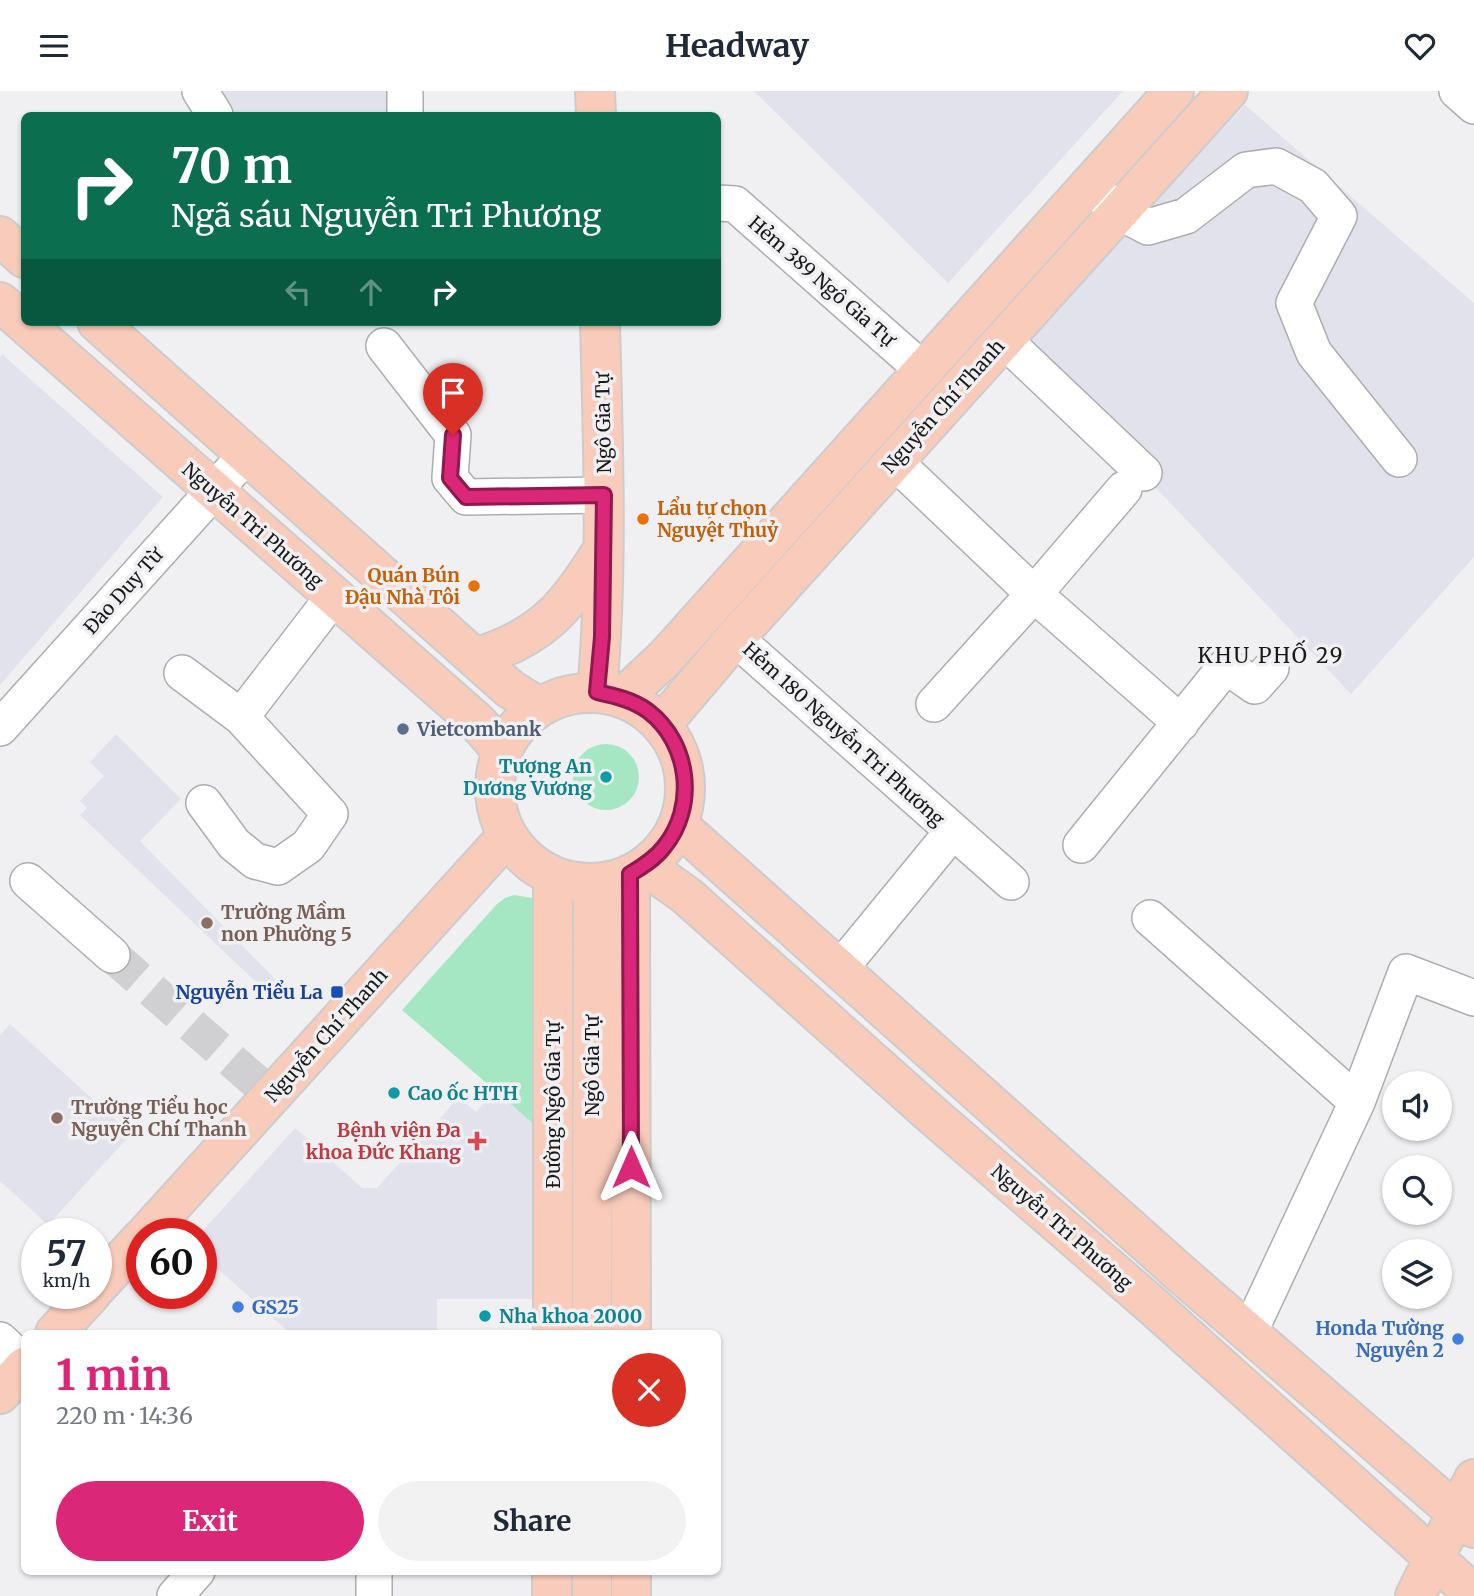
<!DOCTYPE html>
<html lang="en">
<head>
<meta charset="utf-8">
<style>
  :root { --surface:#fff; --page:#f2f2f3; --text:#1f2937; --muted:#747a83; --accent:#db2777 }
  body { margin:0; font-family:Merriweather,serif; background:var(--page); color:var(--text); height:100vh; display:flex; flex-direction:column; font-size:26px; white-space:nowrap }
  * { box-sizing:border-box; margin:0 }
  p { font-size:23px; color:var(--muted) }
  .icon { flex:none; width:38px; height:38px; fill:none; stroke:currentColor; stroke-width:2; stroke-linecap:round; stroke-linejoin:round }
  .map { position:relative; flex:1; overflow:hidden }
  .panel { position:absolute; left:21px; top:1239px; width:700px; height:245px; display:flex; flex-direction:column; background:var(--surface); border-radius:10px; box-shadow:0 2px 5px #0004 }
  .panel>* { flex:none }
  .hud { position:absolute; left:21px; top:21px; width:700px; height:214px; border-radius:10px; box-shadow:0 2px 5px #0004; background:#0b6e4f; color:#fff; overflow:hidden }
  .buttons { position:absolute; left:1382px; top:980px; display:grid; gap:14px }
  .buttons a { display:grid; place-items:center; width:70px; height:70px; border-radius:50%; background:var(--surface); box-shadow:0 2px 5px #0004; font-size:35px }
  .speed { position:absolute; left:21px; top:1127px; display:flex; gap:14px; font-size:35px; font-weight:700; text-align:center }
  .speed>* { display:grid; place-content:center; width:91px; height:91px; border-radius:50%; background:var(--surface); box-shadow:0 2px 5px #0004; line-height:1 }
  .speed small { font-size:18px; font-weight:400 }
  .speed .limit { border:10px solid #d22; background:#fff; color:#111 }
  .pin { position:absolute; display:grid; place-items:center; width:60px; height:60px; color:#fff; margin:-72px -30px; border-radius:50% 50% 50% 0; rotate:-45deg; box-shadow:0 0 7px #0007 }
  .pin .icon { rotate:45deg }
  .me { position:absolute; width:77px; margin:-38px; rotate:0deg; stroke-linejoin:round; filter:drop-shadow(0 0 5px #0008) }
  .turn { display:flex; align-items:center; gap:24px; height:147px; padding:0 35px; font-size:32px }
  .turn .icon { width:91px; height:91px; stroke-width:2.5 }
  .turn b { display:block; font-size:49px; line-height:60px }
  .lanes { display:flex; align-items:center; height:66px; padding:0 35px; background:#0003; justify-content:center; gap:35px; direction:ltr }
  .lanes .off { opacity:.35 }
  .round { display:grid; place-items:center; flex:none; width:74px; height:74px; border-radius:37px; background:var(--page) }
  .summary { display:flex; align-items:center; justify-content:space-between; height:119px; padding:0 35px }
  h1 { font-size:42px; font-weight:700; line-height:52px; color:var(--accent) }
  .action { display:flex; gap:14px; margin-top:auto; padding:14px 35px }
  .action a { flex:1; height:80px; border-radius:42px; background:var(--accent); color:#fff; font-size:28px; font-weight:700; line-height:80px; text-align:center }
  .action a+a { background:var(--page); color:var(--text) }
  header { display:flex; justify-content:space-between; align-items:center; height:91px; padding:0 35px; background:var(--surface); font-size:32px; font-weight:700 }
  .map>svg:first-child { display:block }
  .built { fill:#e1e2ec }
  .green { fill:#a6e7c3 }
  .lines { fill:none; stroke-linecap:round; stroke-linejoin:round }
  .minor-tunnel { stroke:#d0d0d2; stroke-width:35; stroke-dasharray:35 18; stroke-linecap:butt }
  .minor-casing { stroke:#adadb0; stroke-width:38 }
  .major-casing { stroke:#cccccd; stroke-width:42 }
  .minor { stroke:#fff; stroke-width:35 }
  .major { stroke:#f9cbba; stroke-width:38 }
  .route-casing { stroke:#8e194d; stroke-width:18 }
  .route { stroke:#db2777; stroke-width:12 }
  .food-dot { fill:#e8710a; stroke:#f0f0f3; stroke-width:2.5 }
  .service-dot { fill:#5c6f8a; stroke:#f0f0f3; stroke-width:2.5 }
  .culture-dot { fill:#0f9aa8; stroke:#f0f0f3; stroke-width:2.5 }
  .education-dot { fill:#8d6e63; stroke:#f0f0f3; stroke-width:2.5 }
  .transit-dot { fill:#1a4fb4; stroke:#f0f0f3; stroke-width:2.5 }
  .health-dot { fill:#e0444e; stroke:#f0f0f3; stroke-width:2.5 }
  .shop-dot { fill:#3f7fe0; stroke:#f0f0f3; stroke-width:2.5 }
  .labels { text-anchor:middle; stroke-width:7; stroke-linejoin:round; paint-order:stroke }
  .street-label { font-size:19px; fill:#19191a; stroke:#f0f0f3 }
  .food-label { font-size:19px; font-weight:bold; fill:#c56008; stroke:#f0f0f3; text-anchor:start }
  .service-label { font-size:19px; font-weight:bold; fill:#4e5e75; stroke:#f0f0f3; text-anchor:start }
  .culture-label { font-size:19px; font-weight:bold; fill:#0d838f; stroke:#f0f0f3; text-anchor:start }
  .education-label { font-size:19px; font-weight:bold; fill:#785e54; stroke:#f0f0f3; text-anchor:start }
  .transit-label { font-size:19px; font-weight:bold; fill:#164399; stroke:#f0f0f3; text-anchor:end }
  .health-label { font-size:19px; font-weight:bold; fill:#be3a42; stroke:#f0f0f3; text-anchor:end }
  .shop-label { font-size:19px; font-weight:bold; fill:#366cbe; stroke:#f0f0f3; text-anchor:start }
  .neighbourhood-label { font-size:21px; letter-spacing:2px; fill:#19191a; stroke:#f0f0f3 }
</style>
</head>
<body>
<header><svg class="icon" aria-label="menu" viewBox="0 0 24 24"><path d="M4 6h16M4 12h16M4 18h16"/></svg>Headway<svg class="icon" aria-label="heart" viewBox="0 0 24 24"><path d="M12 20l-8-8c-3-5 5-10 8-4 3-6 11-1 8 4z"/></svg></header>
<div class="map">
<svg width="1474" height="1505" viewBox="0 0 1474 1505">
  <rect width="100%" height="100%" fill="#f0f0f3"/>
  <!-- built -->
  <path class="built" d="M218 0H415L416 24H232Z
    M754 0H1123L948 192Z
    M1245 14 1474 212V466L1351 603 1019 252Z
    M2 263 163 406 0 594V266Z
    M116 643 181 708 140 750 284 897 274 908 80 724 87 717 80 710 104 685 90 671Z
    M10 933 131 1043 48 1134 0 1090V944Z
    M495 999 536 1035 533 1208H437V1242H290L201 1163 200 1143 295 1037 362 1097H377L459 1006 476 1021Z"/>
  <!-- green -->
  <path class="green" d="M573 686a33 33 0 1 1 66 0a33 33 0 1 1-66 0Z
    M514 804 532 807 537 813 536 1035 402 919 497 813 505 807Z"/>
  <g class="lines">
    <!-- minor-tunnel -->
    <path class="minor-tunnel" d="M112 864 271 1004"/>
    <defs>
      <path id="minor" d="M200 0 215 24
        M1457 0 1474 15
        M405 24V0
        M1100 104 1118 120 1148 136 1186 125 1246 79 1276 75 1313 95 1339 125 1294 212 1314 262 1399 368
        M718 112 735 113 923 279
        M1003 248 1144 382
        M384 255 453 344 450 387 466 406 604 404
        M894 370 1034 503 1181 632
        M735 547 1011 791
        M182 582 241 626 330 723 308 755 278 776 255 770 234 753 204 712
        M934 613 1034 503 1124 398
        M241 626 334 505
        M0 637 247 363
        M1081 754 1226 575 1255 595 1271 577
        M28 790 112 864
        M1150 827 1357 1011
        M839 879 953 740
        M1249 1242 1357 1011 1406 881 1474 907
        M0 1249 24 1272
        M175 1505 197 1480
        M374 1505V1480"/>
      <path id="major" d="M595 0 596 24
        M0 145 24 167
        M0 211 477 631 502 660
        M97 231 510 598 539 616
        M475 567C543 546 565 518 602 460
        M597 601C608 478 603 354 600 231
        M495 697a95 95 0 1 1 190 0a95 95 0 1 1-190 0Z
        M622 607 665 567 1174 0
        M662 633 735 547 1228 0
        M678 734 1180 1182 1474 1437
        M645 775 687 805 931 1023 1154 1216 1474 1503
        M630 783 631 1242
        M146 1143 507 745
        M96 1197 142 1147
        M55 1242 92 1202
        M553 1242V786
        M592 1242 593 792
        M0 1303 24 1276
        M592 1480V1505
        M552 1505V1480
        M631 1505V1480
        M1415 1505 1474 1388"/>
    </defs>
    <!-- minor casing -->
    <use href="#minor" class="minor-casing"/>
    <!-- major casing -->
    <use href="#major" class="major-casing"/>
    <!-- minor -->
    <use href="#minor" class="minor"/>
    <!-- major -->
    <use href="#major" class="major"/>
  </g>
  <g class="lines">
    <defs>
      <path id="route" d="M453 344 450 387 466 406 604 404 602 546 597 601C615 605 633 609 648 620 690 652 697 716 664 756 655 768 642 776 630 783L631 1076"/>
    </defs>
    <!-- route casing -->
    <use href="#route" class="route-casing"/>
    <!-- route -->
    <use href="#route" class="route"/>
  </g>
  <!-- markers -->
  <g class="food-dot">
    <circle cx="643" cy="428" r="7"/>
    <circle cx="474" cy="495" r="7"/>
  </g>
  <circle class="service-dot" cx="403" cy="638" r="7"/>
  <g class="culture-dot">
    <circle cx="606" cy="686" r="7"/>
    <circle cx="394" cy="1002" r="7"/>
    <circle cx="485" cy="1225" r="7"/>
  </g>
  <g class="education-dot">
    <circle cx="207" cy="832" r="7"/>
    <circle cx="57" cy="1027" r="7"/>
  </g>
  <rect class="transit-dot" x="330" y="894" width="14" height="14" rx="3.5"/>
  <path class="health-dot" d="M473.5 1039.5h7v7h7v7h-7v7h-7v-7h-7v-7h7z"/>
  <g class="shop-dot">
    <circle cx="238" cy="1216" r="7"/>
    <circle cx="1458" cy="1248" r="7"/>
  </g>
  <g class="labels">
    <!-- street labels -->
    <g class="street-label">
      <text transform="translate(822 190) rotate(41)" y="7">Hẻm 389 Ngô Gia Tự</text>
      <text transform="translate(943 315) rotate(-48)" y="7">Nguyễn Chí Thanh</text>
      <text transform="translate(603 332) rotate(-91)" y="7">Ngô Gia Tự</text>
      <text transform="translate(253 434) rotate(41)" y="7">Nguyễn Tri Phương</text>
      <text transform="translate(123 500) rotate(-48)" y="7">Đào Duy Từ</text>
      <text transform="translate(844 643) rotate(42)" y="7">Hẻm 180 Nguyễn Tri Phương</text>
      <text transform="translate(326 944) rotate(-48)" y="7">Nguyễn Chí Thanh</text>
      <text transform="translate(592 975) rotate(-90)" y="7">Ngô Gia Tự</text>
      <text transform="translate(553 1014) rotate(-90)" y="7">Đường Ngô Gia Tự</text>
      <text transform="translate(1062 1136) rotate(41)" y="7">Nguyễn Tri Phương</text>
    </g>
    <!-- food labels -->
    <g class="food-label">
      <text x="657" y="424">Lẩu tự chọn<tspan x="657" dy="22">Nguyệt Thuỷ</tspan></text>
      <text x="460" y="491" text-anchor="end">Quán Bún<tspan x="460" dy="22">Đậu Nhà Tôi</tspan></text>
    </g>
    <!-- service labels -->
    <g class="service-label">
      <text x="417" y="645">Vietcombank</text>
    </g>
    <!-- culture labels -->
    <g class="culture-label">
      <text x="592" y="682" text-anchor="end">Tượng An<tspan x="592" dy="22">Dương Vương</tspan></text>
      <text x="408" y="1009">Cao ốc HTH</text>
      <text x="499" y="1232">Nha khoa 2000</text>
    </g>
    <!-- education labels -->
    <g class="education-label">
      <text x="221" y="828">Trường Mầm<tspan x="221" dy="22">non Phường 5</tspan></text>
      <text x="71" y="1023">Trường Tiểu học<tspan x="71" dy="22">Nguyễn Chí Thanh</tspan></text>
    </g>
    <!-- transit labels -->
    <g class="transit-label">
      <text x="323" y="908">Nguyễn Tiểu La</text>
    </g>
    <!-- health labels -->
    <g class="health-label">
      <text x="461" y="1046">Bệnh viện Đa<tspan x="461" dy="22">khoa Đức Khang</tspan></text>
    </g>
    <!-- shop labels -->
    <g class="shop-label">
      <text x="252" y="1223">GS25</text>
      <text x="1444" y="1244" text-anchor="end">Honda Tường<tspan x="1444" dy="22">Nguyên 2</tspan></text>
    </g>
    <!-- neighbourhood labels -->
    <g class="neighbourhood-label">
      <text x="1271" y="572">KHU PHỐ 29</text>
    </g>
  </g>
</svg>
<div class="buttons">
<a><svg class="icon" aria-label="sound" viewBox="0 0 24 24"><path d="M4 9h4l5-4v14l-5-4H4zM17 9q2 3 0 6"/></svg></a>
<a><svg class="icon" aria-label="search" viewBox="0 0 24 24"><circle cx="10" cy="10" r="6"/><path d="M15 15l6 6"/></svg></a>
<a><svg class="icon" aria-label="layers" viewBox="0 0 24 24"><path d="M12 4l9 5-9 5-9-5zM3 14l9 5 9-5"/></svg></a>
</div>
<div class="speed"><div>57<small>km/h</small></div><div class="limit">60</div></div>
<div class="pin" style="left:453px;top:344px;background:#d93025"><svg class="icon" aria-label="arrive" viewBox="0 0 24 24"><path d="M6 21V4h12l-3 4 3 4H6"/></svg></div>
<svg class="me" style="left:631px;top:1076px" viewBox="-20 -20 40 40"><path d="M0-17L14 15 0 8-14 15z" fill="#db2777" stroke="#fff" stroke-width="4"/></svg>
<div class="hud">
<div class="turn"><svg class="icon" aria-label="right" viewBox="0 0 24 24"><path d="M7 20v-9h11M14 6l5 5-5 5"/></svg><div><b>70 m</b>Ngã sáu Nguyễn Tri Phương</div></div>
<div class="lanes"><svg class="icon off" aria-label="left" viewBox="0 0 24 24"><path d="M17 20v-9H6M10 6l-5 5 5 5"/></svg><svg class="icon off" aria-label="ahead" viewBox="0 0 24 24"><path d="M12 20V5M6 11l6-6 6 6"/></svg><svg class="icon" aria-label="right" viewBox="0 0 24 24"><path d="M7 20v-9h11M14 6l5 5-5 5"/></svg></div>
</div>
<section class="panel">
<div class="summary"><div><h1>1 min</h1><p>220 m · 14:36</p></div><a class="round" style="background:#d93025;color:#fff"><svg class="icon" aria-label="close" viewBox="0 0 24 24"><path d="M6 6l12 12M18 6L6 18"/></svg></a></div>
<div class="action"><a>Exit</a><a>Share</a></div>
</section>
</div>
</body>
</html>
